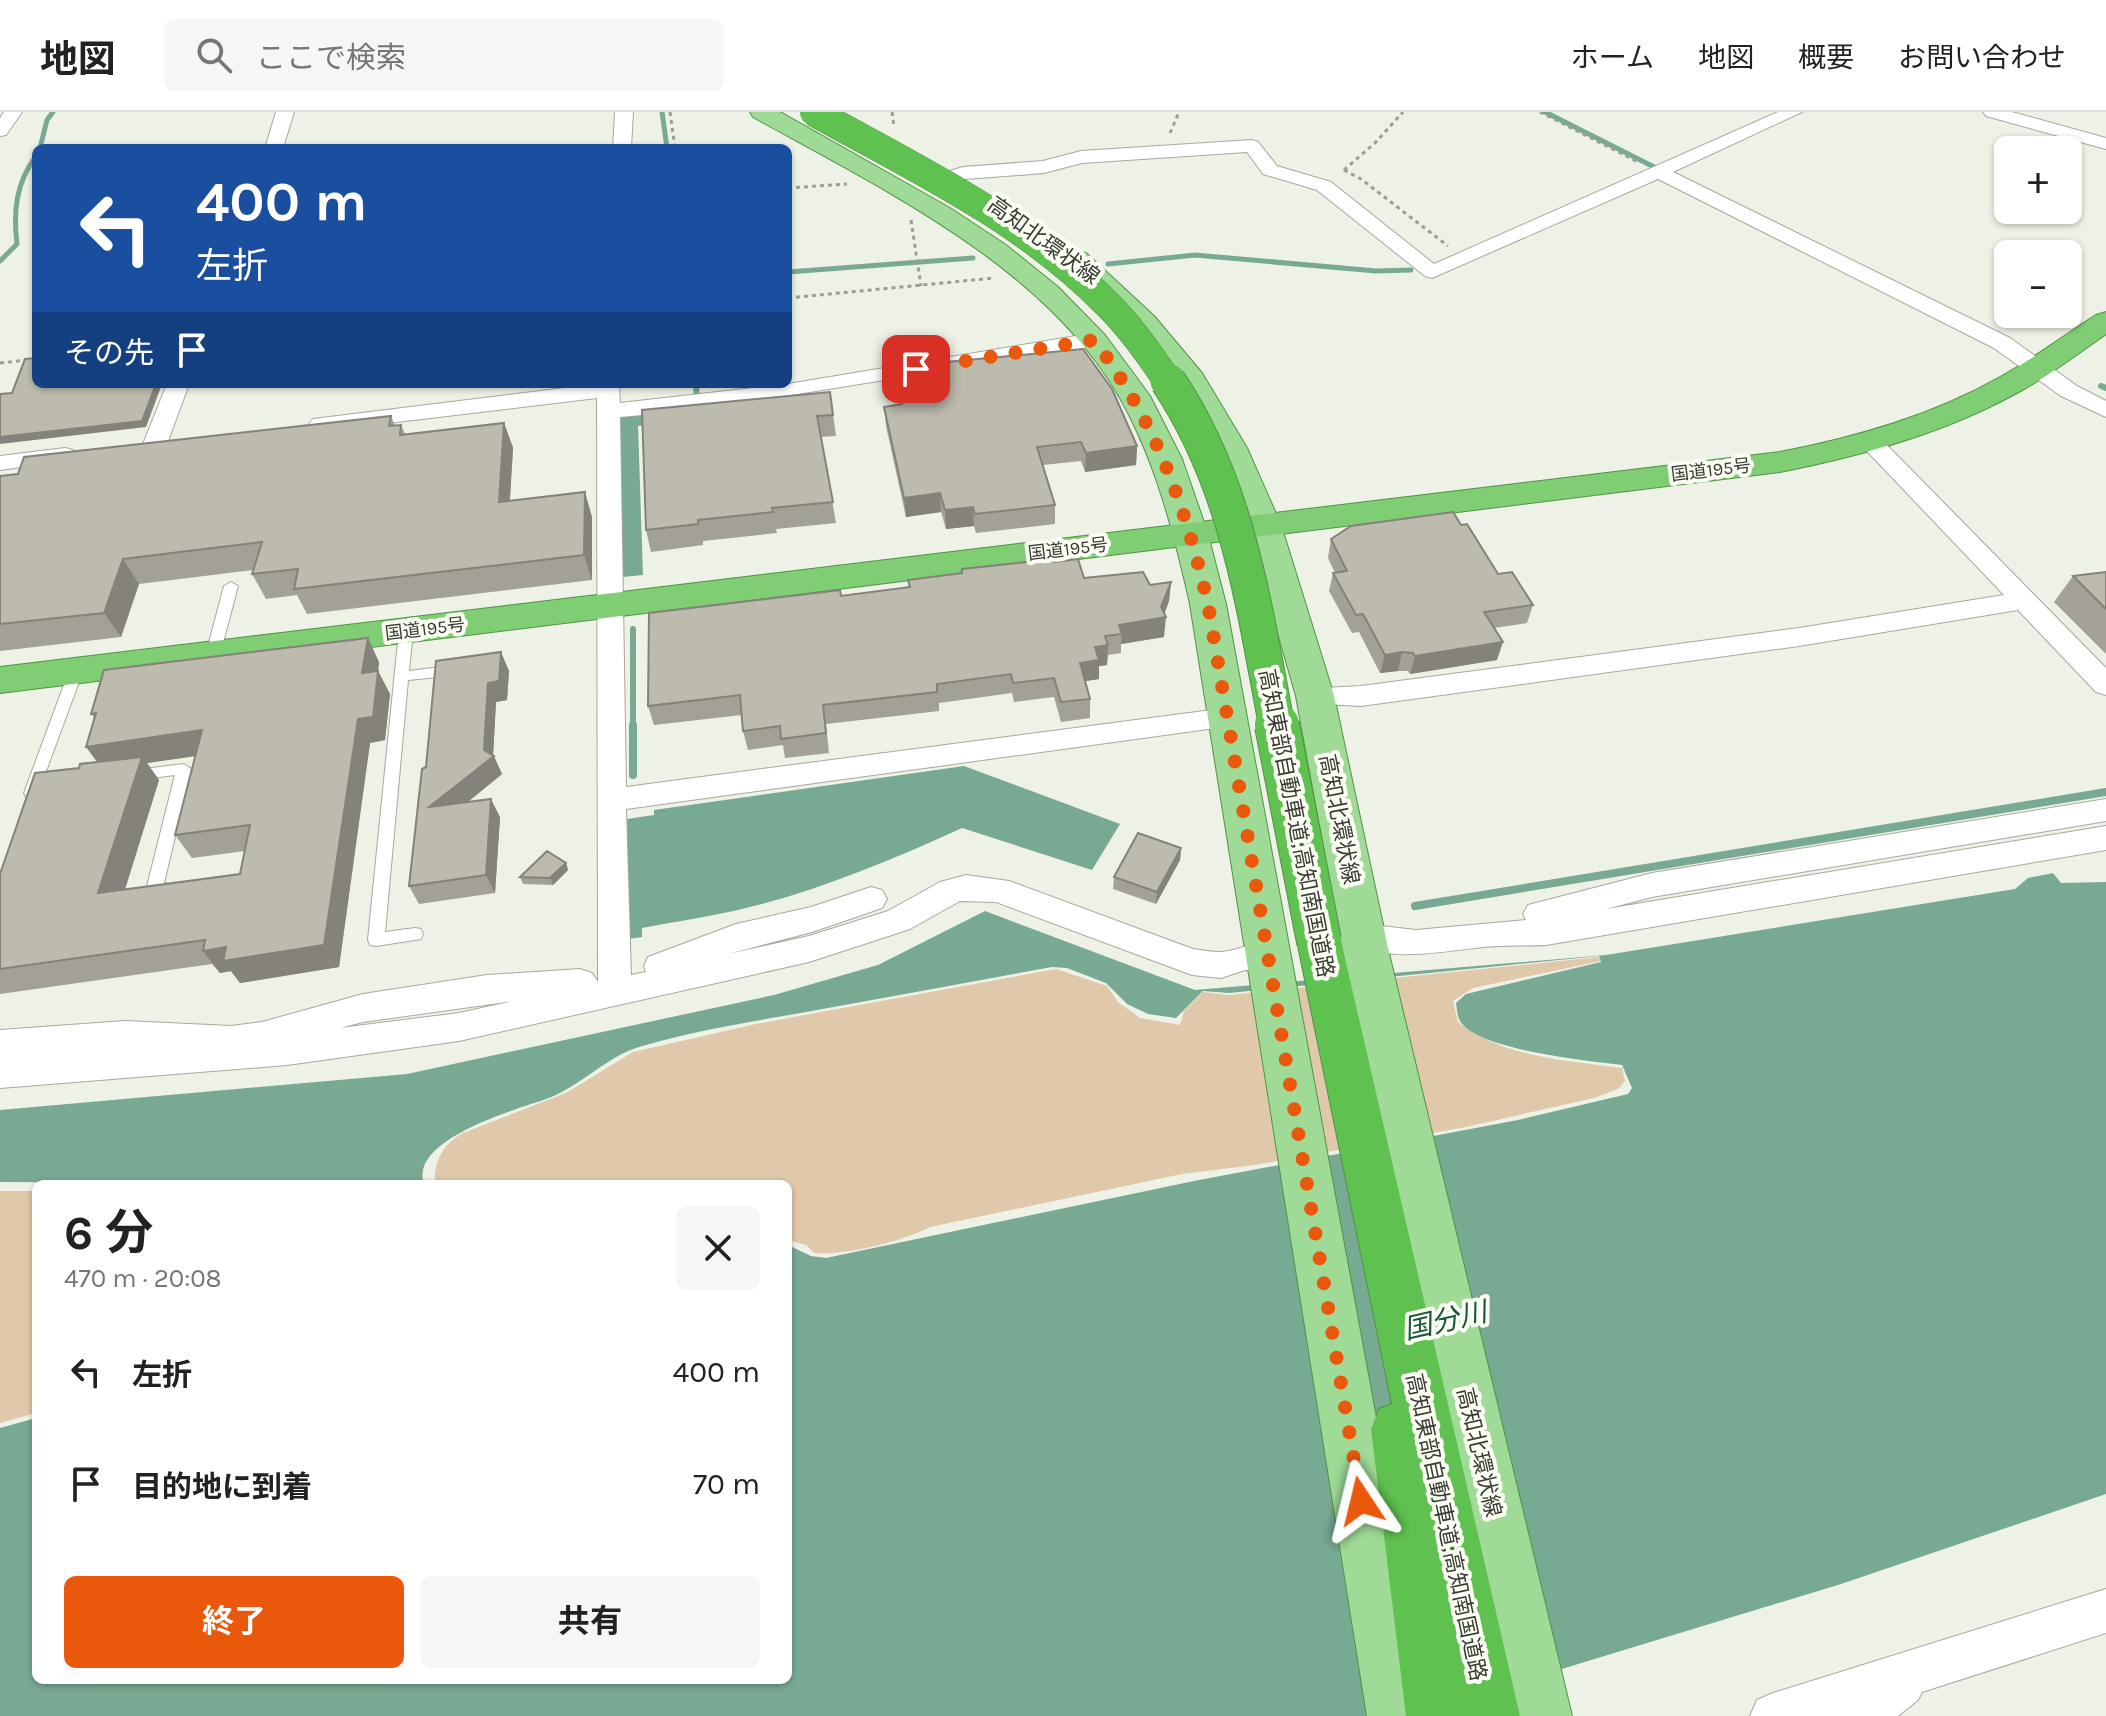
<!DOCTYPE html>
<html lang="ja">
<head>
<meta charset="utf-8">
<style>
  :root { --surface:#fff; --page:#f6f6f6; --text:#222; --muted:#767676; --line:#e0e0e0; --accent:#ea580c }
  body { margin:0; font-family:Karla,"Noto Sans JP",sans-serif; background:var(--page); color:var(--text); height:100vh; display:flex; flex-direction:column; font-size:30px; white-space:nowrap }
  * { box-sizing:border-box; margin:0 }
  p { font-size:26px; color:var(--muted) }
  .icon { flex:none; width:44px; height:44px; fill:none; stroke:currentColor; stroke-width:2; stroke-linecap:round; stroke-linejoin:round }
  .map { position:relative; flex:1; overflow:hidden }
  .sheet { position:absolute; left:32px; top:1068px; width:760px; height:504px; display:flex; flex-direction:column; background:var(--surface); border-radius:12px; box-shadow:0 2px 6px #0004 }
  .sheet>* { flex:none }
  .hud { position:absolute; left:32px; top:32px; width:760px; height:244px; border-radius:12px; box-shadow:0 2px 6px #0004; background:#1a4fa0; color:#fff; overflow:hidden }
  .buttons { position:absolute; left:1994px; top:24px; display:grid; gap:16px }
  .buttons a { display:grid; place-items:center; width:88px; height:88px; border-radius:12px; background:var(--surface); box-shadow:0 2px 6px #0004; font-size:40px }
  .pin { position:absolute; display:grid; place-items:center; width:68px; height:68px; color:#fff; margin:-34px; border-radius:16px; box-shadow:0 4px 12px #0006 }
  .me { position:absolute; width:88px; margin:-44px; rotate:350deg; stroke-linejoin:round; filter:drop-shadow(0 0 6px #0008) }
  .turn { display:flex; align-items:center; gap:28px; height:168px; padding:0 32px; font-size:36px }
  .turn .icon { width:104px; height:104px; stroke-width:2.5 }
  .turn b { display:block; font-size:56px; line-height:68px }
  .then { display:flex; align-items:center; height:76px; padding:0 32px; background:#0003; gap:16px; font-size:30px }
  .round { display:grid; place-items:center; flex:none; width:84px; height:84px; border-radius:12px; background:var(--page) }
  .head { display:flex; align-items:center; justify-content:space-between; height:136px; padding:0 32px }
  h1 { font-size:48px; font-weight:700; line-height:60px }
  .button { display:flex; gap:16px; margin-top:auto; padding:16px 32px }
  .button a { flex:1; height:92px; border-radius:12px; background:var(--accent); color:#fff; font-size:32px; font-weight:700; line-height:92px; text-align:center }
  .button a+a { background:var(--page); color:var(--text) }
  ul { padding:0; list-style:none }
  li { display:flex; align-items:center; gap:24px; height:112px; padding:0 32px }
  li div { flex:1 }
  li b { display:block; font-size:30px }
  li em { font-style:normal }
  header { display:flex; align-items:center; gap:48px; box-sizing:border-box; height:112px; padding:0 40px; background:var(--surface); border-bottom:2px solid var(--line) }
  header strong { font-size:38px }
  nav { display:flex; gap:44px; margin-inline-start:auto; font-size:28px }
  .search { width:560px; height:72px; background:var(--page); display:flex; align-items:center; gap:20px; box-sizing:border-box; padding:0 28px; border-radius:12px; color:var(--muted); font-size:30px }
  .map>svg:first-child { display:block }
  .green { fill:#e0c8aa }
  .water { fill:#78a992 }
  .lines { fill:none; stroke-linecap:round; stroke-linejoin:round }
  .stream-far2 { stroke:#78a992; stroke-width:5 }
  .stream-far1 { stroke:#78a992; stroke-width:6 }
  .stream { stroke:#78a992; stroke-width:8 }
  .service-casing { stroke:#a6a99e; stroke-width:2 }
  .minor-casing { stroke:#a6a99e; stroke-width:2 }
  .primary-casing { stroke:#529347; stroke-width:2 }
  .trunk-casing { stroke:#529347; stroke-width:2 }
  .motorway-casing { stroke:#529347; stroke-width:2 }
  .path { stroke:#9c9e95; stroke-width:3; stroke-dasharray:4 4; stroke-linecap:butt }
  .service { fill:#fff; fill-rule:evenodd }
  .minor { fill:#fff; fill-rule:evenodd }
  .primary { fill:#9fda96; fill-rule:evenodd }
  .trunk { fill:#7fce73; fill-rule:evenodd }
  .motorway { fill:#5fc250; fill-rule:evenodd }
  .motorway-bridge-far2-casing { stroke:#529347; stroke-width:29; stroke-linecap:butt }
  .motorway-bridge-far1-casing { stroke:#529347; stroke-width:37; stroke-linecap:butt }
  .motorway-bridge-casing { stroke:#529347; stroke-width:46; stroke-linecap:butt }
  .motorway-bridge-far2 { stroke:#5fc250; stroke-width:28 }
  .motorway-bridge-far1 { stroke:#5fc250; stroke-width:35 }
  .motorway-bridge { stroke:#5fc250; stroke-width:44 }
  .wall { fill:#a3a096; fill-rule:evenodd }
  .shaded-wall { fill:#84827a }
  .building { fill:#bdbaae; stroke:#84827a; stroke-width:2 }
  .route { stroke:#ea580c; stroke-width:14; stroke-dasharray:0 25.2 }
  .labels { text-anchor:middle; stroke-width:8; stroke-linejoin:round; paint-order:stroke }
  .far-street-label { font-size:18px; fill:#3a3b36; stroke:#fbfef2 }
  .street-label { font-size:22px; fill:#3a3b36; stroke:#fbfef2 }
  .near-water-label { font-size:28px; font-style:italic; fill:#18553e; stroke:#fbfef2 }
</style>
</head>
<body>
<header>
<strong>地図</strong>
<div class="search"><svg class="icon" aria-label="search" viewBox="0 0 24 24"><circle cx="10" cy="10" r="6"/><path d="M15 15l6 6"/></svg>ここで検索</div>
<nav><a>ホーム</a><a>地図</a><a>概要</a><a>お問い合わせ</a></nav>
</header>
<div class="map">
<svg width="2106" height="1604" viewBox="0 0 2106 1604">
  <rect width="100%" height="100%" fill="#eef1e5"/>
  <!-- green -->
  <path class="green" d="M1599 845 1601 849 1473 876 1453 889 1458 910C1503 946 1567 948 1622 956L1625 969 1618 977 1594 986 1466 1015 1255 1053 1182 1062 930 1115C904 1129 844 1144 814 1141L806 1133 788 1128V1072H440L435 1068C435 1046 444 1032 463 1021L566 981 633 940 756 912 1056 857 1107 874 1118 890 1140 906 1180 913 1184 899 1203 880 1228 883Z
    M0 1079H36V1301L0 1311Z"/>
  <!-- water -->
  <path class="water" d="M624 301 704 306 638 314 643 463 623 465 618 307Z
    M964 654 1120 712 1092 758 962 716C894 747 823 777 750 795 715 804 678 809 642 816V825L629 827 627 707 654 703V698Z
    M2053 761 2061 771 2106 770V1382L1841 1472 1407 1604H0V1316L36 1306V1568H788V1133L811 1144 826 1146 1194 1069 1518 1008 1628 982 1632 976 1622 953C1589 949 1477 938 1460 909 1457 904 1457 896 1456 891L1466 882 1601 850 1599 844 1229 881 1203 879 1176 906 1148 902 1127 892 1106 871 1067 856 1052 855C970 870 888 885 806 900 750 910 692 919 639 935 608 944 580 974 549 986 518 997 408 1027 424 1072L0 1070V998L407 962 774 883 878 853 985 799 1195 878 1606 843 2015 777 2028 766Z"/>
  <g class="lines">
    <!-- stream-far2 -->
    <path class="stream-far2" d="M662 0 667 36
      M1545 0 1662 59
      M40 36 47 8 53 0
      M0 149 17 132C13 99 16 71 36 44
      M1108 152 1195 143 1376 159 1411 158
      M788 160 973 146"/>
    <!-- stream-far1 -->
    <path class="stream-far1" d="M696 272 697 290
      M2101 274 2106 276
      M633 517V615"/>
    <!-- stream -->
    <path class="stream" d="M633 613V663
      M1415 794 2106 680"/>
    <defs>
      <path id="service" d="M231 470 238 474 220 542 213 547 206 542 224 474Z
        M406 515 413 519 409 559 449 554 456 559 449 564 408 568 385 820 415 816 421 817 423 822 421 827 415 828 376 834 370 833 368 828 399 519Z
        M76 554 83 559 38 681 31 686 26 685 24 681 69 559Z
        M184 652 191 657 164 771 174 773 176 777 174 781 154 784 148 782 146 778 175 663 135 668 128 663 135 658Z"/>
      <path id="minor" d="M4 0H22L6 23 0 24V6Z
        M276 0H294L283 36H265Z
        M615 0H633L631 36H613Z
        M1778 0H1802L1673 60 2010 226 2077 274 2106 289V305L2061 284 1994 236 1658 67 1432 166 1425 164 1317 78 1263 62 1247 40 1082 51 1044 61 965 67 950 71 941 65 943 61 963 55 1043 49 1081 39 1252 28 1258 30 1277 54 1331 70 1434 152Z
        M1983 0H2012L2106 26V37L1986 4Z
        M1094 221 1105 228 1102 233 705 297 620 305 626 675 1227 596 1237 599 1241 606 1237 613 626 697 631 863 646 860 644 854 648 845 736 812 811 795 871 775 882 778 887 787 882 796 812 820 728 842 809 824 888 799 940 770 966 763 1009 769 1193 837C1202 838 1212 840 1220 840 1246 838 1248 826 1279 837L1283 846 1279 855 1267 859 1245 858 1221 866 1192 863 996 790 960 789 910 817 809 850 459 929 287 953 0 976V918L125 909 231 914 262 910 363 882 487 863 580 857 592 861 598 870 597 286 321 319 313 317 309 312 313 307 597 272H619L620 291 788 272ZM513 889 459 901 340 916 363 910Z
        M167 272H189L167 332 163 337H147L143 332Z
        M1871 323 1879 325 2106 556V583L2096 580 2018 498 1799 534 1361 594 1305 591 1301 584 1305 577 1361 574 1799 516 2004 483 1863 335 1859 330 1863 325Z
        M65 336 73 338 77 343 73 348 0 358V344Z
        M2106 687V709L1652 785 1606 797 2106 714V738L1546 833C1525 834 1504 833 1483 835 1439 840 1396 849 1353 834L1348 825 1353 816 1364 812 1416 818 1526 808 1523 802 1528 793 1652 761Z
        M2106 1477V1521L1922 1580 1918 1588 1898 1604H1750L1757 1588 1773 1581Z"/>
      <path id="primary" d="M750 0H780L950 96 1006 133 1058 175 1105 223 1150 284 1182 347 1207 419 1226 492 1431 1604H1367L1190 492C1174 421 1156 350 1120 286 1045 154 881 76 753 5Z
        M1076 139 1086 141 1154 204 1202 261 1247 336 1281 413 1334 584 1391 850 1572 1604H1508L1345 850 1296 584 1247 413 1215 336 1177 271 1134 216 1062 147 1066 141Z"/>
      <path id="trunk" d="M2106 200V222C2079 241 2053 261 2024 277 1948 320 1865 343 1780 360L0 581V555L1780 340C1858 325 1933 303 2002 264 2035 246 2064 223 2096 203Z"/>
      <path id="motorway" d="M1319 811 1335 816 1341 829 1520 1604H1406L1371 1317 1379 1297 1392 1292 1297 829 1303 816Z"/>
    </defs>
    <!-- service casing -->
    <use href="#service" class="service-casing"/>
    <!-- minor casing -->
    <use href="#minor" class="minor-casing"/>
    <!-- primary casing -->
    <use href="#primary" class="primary-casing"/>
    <!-- trunk casing -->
    <use href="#trunk" class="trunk-casing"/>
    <!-- motorway casing -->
    <use href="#motorway" class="motorway-casing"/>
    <!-- path -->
    <path class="path" d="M670 0 675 36
      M892 0 894 15
      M1540 0 1638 50
      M1170 21 1179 0
      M1344 58 1361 67 1448 134
      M1344 58 1375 31 1403 0
      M788 76 847 72
      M911 108 921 174
      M788 186 994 166
      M0 251 36 247"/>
    <!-- service -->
    <use href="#service" class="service"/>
    <!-- minor -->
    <use href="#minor" class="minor"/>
    <!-- primary -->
    <use href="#primary" class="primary"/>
    <!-- trunk -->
    <use href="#trunk" class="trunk"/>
    <!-- motorway -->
    <use href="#motorway" class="motorway"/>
    <defs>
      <path id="motorway-bridge-far2" d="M814 0C915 56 1023 107 1105 190 1130 214 1150 243 1169 271"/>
      <path id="motorway-bridge-far1" d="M1168 269C1238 373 1254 495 1277 615"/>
      <path id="motorway-bridge" d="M1277 613 1319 829"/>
    </defs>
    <!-- motorway-bridge-far2 casing -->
    <use href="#motorway-bridge-far2" class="motorway-bridge-far2-casing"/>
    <!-- motorway-bridge-far1 casing -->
    <use href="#motorway-bridge-far1" class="motorway-bridge-far1-casing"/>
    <!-- motorway-bridge casing -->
    <use href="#motorway-bridge" class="motorway-bridge-casing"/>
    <!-- motorway-bridge-far2 -->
    <use href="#motorway-bridge-far2" class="motorway-bridge-far2"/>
    <!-- motorway-bridge-far1 -->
    <use href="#motorway-bridge-far1" class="motorway-bridge-far1"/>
    <!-- motorway-bridge -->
    <use href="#motorway-bridge" class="motorway-bridge"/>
  </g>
  <!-- wall -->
  <path class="wall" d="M936 251 1137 334 1136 353 1085 360 1081 349 1043 353 1055 393V412L976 421 974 414 946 417 941 400 906 405 886 314 884 295 901 293 900 288 941 284 938 270Z
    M830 280 836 324 821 325 836 411 776 417 777 421 703 429V433L651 440 646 418Z
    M391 304 395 314 401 313 405 322 504 311 513 336 510 389 592 405V468L307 502 297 483 266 487 252 462 253 458 139 472 121 525 0 539V364Z
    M1461 413 1498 462 1533 493 1527 511 1494 516 1497 548 1410 562 1408 559H1398L1380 561 1359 520 1352 521 1329 479 1333 461H1335L1328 446 1331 427Z
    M1055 450 1084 466 1150 473 1171 470 1169 489 1164 502V525L1121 532V541L1108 543 1107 553 1099 554V567L1085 569 1090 587V606L1061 610 1054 585 1014 590 1012 581 939 591V599L826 612 829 641 785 646 783 633 748 638 743 619 742 603 654 613 648 594 841 484 909 476 908 468Z
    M2106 460V542L2054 490 2073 464Z
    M379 550 378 559 390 582 385 628 370 631 339 855 240 871 231 859 220 861 212 852 0 882V762L79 656 97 650 95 607 91 602ZM195 644 175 723 192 746 245 739 240 762 125 777 159 668 147 651Z
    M509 559 507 588 496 590 493 643 502 662 468 690 500 705 495 781 419 792 409 774Z
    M1181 736 1180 748 1156 792 1113 777 1114 765Z
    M566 751 568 758 553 773 523 772 520 765Z"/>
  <!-- shaded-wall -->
  <path class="shaded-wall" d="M156 272H162L146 315 0 332V325Z
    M504 311 513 336 508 415 499 390Z
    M1137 334 1136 353 1085 360 1086 341Z
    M585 380 592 405V468L584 443Z
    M940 381 941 400 906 405 904 386Z
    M973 395 974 414 946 417 945 398Z
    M123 447 139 472 121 525 104 501Z
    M1171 470 1169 489 1163 506 1166 505 1164 525 1121 532 1122 522 1119 513 1161 495Z
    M368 526 379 550 378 559 390 582 385 628 370 631 339 855 240 871 231 859 220 861 203 839 362 561Z
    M1503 530 1497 548 1410 562 1415 544Z
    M1108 533 1107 553 1099 554V567L1080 570V551L1095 535Z
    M501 540 509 559 507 588 496 590 493 645 494 644 502 662 438 714 429 695 484 638 488 571Z
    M1402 540 1398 559 1380 561 1385 543Z
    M202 618 217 641 147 651 159 668 117 803 98 781 103 658 86 635Z
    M491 687 500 705 495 781 486 763Z
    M1181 736 1180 748 1156 792 1157 780Z
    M566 751 568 758 553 773 550 766Z"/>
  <!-- building -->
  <path class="building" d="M1083 237 1112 277 1137 334 1086 341 1081 330 1037 335 1055 393 975 402 973 395 945 398 940 381 904 386 884 295 902 292 900 288 944 283 936 251Z
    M36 246V272H156L142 309 0 325V282L12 281 25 247Z
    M830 280 833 303 817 304 833 390 772 396 773 400 698 408V412L646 418 642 298Z
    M391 304 389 314 401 313 400 323 504 311 499 390 585 380 584 443 294 477 298 457 252 462 262 430 123 447 104 501 0 512V364L18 362 24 345Z
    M1453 400 1461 413 1467 412 1498 462 1512 460 1533 493 1484 500 1503 530 1415 544 1413 541 1402 540 1385 543 1363 502 1356 503 1333 461 1347 459 1331 427 1351 414Z
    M1054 447 1055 450 1078 447 1084 466 1143 460 1150 473 1171 470 1161 495 1166 505 1119 513 1122 522 1105 524 1108 533 1095 535 1099 548 1080 551 1090 587 1061 590 1054 566 1013 571 1011 562 937 572V580L823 593 826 621 781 627 780 614 743 619 740 583 648 594 649 501 840 478 841 484 910 475 908 468 962 461V457Z
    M2106 460V497L2073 464Z
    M368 526 362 561 378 559 373 605 358 607 324 833 223 849 226 835 203 839 205 828 0 857V762L35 661 79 656 80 652 142 645 98 781 240 762 250 713 175 723 202 618 86 635 96 601 91 602 104 558Z
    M501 540 499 569 488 571 484 638 494 644 429 695 491 687 486 763 409 774 422 657 426 655 436 549Z
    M1138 721 1181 736 1157 780 1114 765Z
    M547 739 566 751 550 766 520 765Z"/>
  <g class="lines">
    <!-- route -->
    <path class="route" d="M916 257 1094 228C1156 310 1185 393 1208 492L1361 1389"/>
  </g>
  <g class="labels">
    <!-- far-street labels -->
    <g class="far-street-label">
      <text transform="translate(1711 358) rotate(-7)" y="6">国道195号</text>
      <text transform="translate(1068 437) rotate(-7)" y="6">国道195号</text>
      <text transform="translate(425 517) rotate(-7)" y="6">国道195号</text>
    </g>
    <!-- street labels -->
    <g class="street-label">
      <text transform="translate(1044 128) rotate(36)" y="8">高知北環状線</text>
      <text transform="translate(1340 707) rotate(79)" y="8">高知北環状線</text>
      <text transform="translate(1297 711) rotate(79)" y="8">高知東部自動車道;高知南国道路</text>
      <text transform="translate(1480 1340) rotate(77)" y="8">高知北環状線</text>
      <text transform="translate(1447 1415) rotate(78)" y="8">高知東部自動車道;高知南国道路</text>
    </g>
    <!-- near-water labels -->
    <g class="near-water-label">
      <text transform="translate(1445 1208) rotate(-13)" y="10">国分川</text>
    </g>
  </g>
</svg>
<div class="buttons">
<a>+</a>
<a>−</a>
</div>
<div class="pin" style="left:916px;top:257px;background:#d93025"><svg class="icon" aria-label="arrive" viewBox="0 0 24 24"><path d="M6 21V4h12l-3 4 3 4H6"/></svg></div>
<svg class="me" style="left:1361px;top:1389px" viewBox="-20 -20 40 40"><path d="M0-17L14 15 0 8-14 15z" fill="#ea580c" stroke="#fff" stroke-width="4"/></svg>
<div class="hud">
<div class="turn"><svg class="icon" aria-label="left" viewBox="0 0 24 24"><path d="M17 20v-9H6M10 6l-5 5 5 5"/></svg><div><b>400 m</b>左折</div></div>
<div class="then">その先<svg class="icon" aria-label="arrive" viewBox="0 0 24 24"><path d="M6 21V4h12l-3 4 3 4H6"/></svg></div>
</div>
<section class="sheet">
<div class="head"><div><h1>6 分</h1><p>470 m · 20:08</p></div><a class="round"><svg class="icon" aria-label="close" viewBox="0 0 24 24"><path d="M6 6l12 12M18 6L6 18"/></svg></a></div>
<ul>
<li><svg class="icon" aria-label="left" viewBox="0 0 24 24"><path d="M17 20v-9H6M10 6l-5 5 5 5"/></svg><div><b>左折</b></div><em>400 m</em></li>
<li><svg class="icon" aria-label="arrive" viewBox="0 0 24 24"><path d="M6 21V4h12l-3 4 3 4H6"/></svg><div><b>目的地に到着</b></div><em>70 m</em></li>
</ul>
<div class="button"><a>終了</a><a>共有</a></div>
</section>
</div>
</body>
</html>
